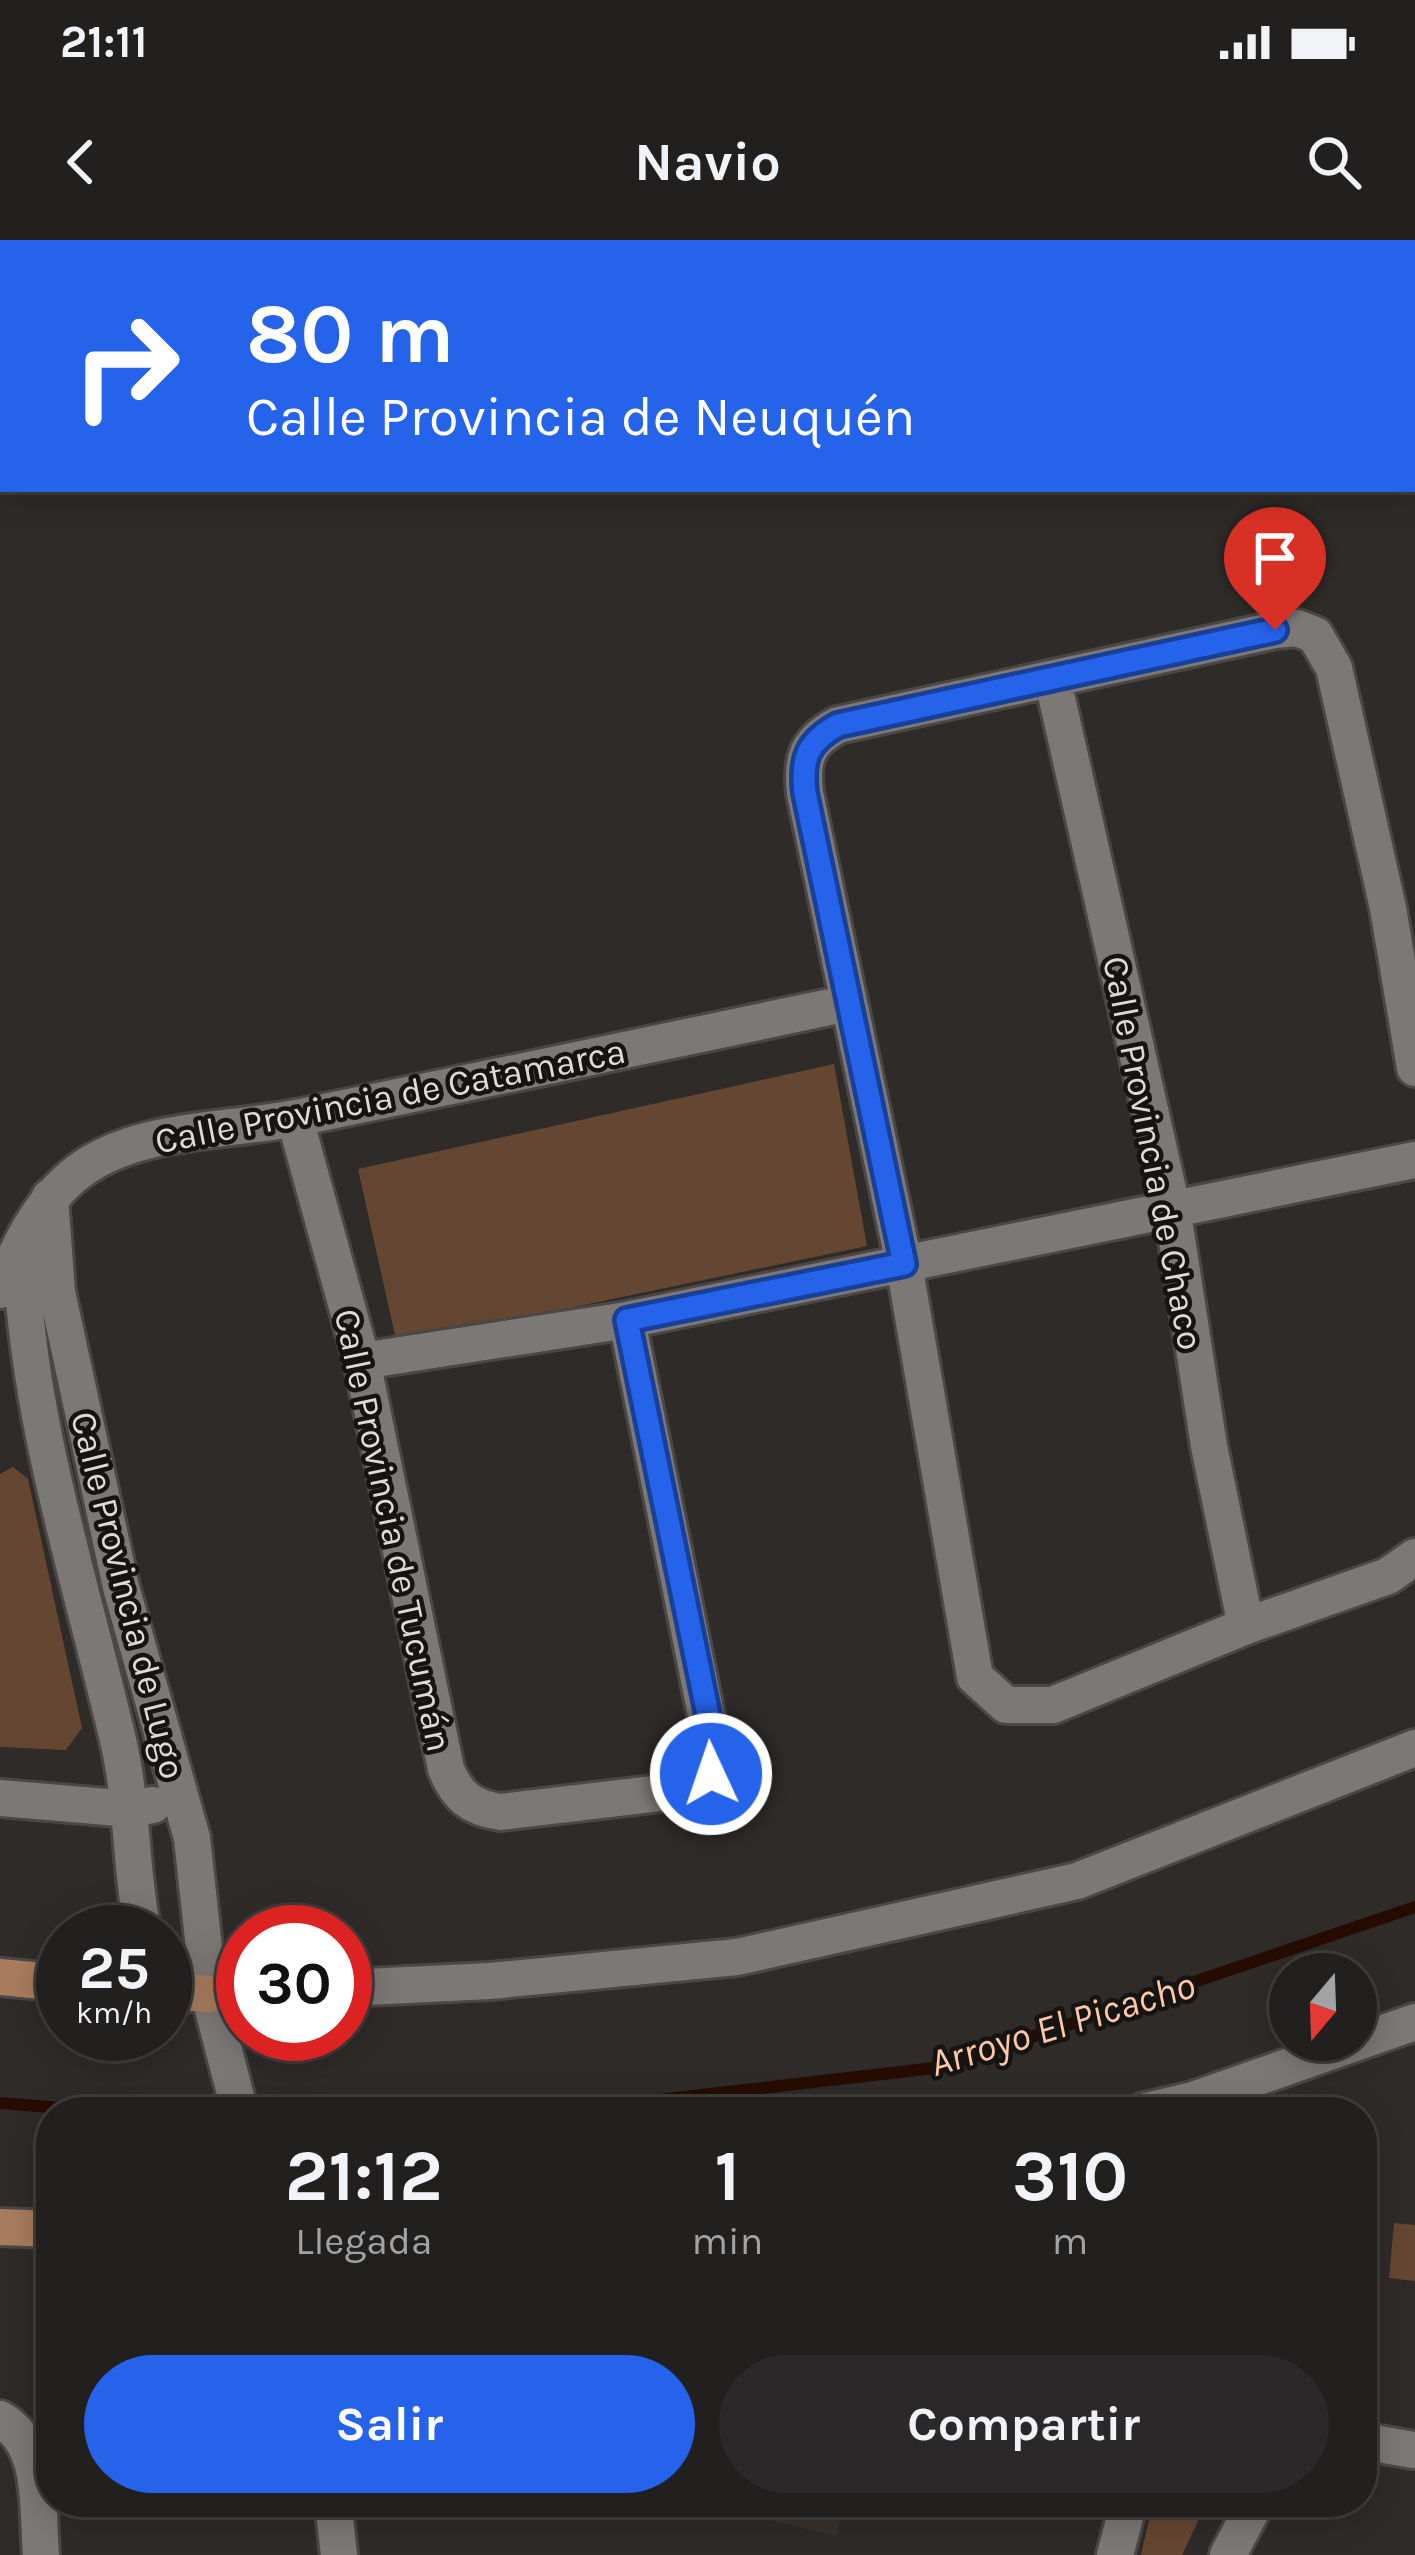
<!DOCTYPE html>
<html lang="es">
<head>
<meta charset="utf-8">
<style>
  :root { --surface:#22201f; --page:#2a2828; --text:#f1f3f6; --muted:#a2a3a4; --line:#3f3e3d; --accent:#2563eb }
  body { margin:0; font-family:Karla,sans-serif; background:var(--page); color:var(--text); height:100vh; display:flex; flex-direction:column; font-size:45px; white-space:nowrap }
  * { box-sizing:border-box; margin:0 }
  p { font-size:39px; color:var(--muted) }
  .icon { flex:none; width:66px; height:66px; fill:none; stroke:currentColor; stroke-width:2; stroke-linecap:round; stroke-linejoin:round }
  .map { position:relative; flex:1; overflow:hidden }
  .drawer { position:absolute; left:36px; top:1857px; width:1341px; height:420px; display:flex; flex-direction:column; background:var(--surface); border-radius:48px; box-shadow:0 6px 30px #0003,0 0 0 3px var(--line) }
  .drawer>* { flex:none }
  .banner { position:absolute; left:0px; top:0px; width:1416px; height:252px; box-shadow:0 6px 30px #0003,0 0 0 3px var(--line); background:#2563eb; color:#fff; overflow:hidden }
  .needle { width:78px; rotate:199deg }
  .tools { position:absolute; left:1269px; top:1713px; display:grid; gap:24px }
  .tools a { display:grid; place-items:center; width:108px; height:108px; border-radius:50%; background:var(--surface); box-shadow:0 6px 30px #0003,0 0 0 3px var(--line); font-size:60px }
  .speed { position:absolute; left:36px; top:1665px; display:flex; gap:24px; font-size:60px; font-weight:700; text-align:center }
  .speed>* { display:grid; place-content:center; width:156px; height:156px; border-radius:50%; background:var(--surface); box-shadow:0 6px 30px #0003,0 0 0 3px var(--line); line-height:1 }
  .speed small { font-size:30px; font-weight:400 }
  .speed .limit { border:18px solid #d22; background:#fff; color:#111 }
  .pin { position:absolute; display:grid; place-items:center; width:102px; height:102px; color:#fff; margin:-123px -51px; border-radius:50% 50% 50% 0; rotate:-45deg; box-shadow:0 0 12px #0007 }
  .pin .icon { rotate:45deg }
  .me { position:absolute; width:132px; margin:-66px; rotate:357deg; stroke-linejoin:round; filter:drop-shadow(0 0 9px #0008) }
  .turn { display:flex; align-items:center; gap:42px; height:252px; padding:0 48px; font-size:54px }
  .turn .icon { width:156px; height:156px; stroke-width:2.5 }
  .turn b { display:block; font-size:84px; line-height:102px }
  .eta { display:flex; justify-content:space-evenly; align-items:center; height:204px; text-align:center }
  .eta b { font-size:72px; font-weight:700; line-height:84px }
  .button { display:flex; gap:24px; margin-top:auto; padding:24px 48px }
  .button a { flex:1; height:138px; border-radius:72px; background:var(--accent); color:#fff; font-size:48px; font-weight:700; line-height:138px; text-align:center }
  .button a+a { background:var(--page); color:var(--text) }
  .status { display:flex; justify-content:space-between; align-items:center; height:84px; padding:0 60px; background:var(--surface); direction:ltr }
  .status svg { height:33px; fill:currentColor }
  header { display:flex; justify-content:space-between; align-items:center; height:156px; padding:0 48px; background:var(--surface); font-size:54px; font-weight:700 }
  .map>svg:first-child { display:block }
  .built { fill:#3a322c }
  .green { fill:#654632 }
  .lines { fill:none; stroke-linecap:round; stroke-linejoin:round }
  .stream { stroke:#260c00; stroke-width:12 }
  .minor-casing { stroke:#4a4746; stroke-width:42 }
  .major-casing { stroke:#4a4746; stroke-width:42 }
  .minor { stroke:#7b7876; stroke-width:36 }
  .major { stroke:#a87c5d; stroke-width:36 }
  .route-casing { stroke:#184099; stroke-width:30 }
  .route { stroke:#2563eb; stroke-width:21 }
  .labels { text-anchor:middle; stroke-width:9; stroke-linejoin:round; paint-order:stroke }
  .street-label { font-size:36px; fill:#dddbd9; stroke:#151413 }
  .water-label { font-size:39px; font-style:italic; fill:#fec8a5; stroke:#151413 }
</style>
</head>
<body>
<div class="status"><b>21:11</b><svg viewBox="0 0 49 12"><path d="M0 12V9h3v3zM5 12V6h3v6zM10 12V3h3v9zM15 12V0h3v12zM26 1h20v11H26zM47 4h2v5h-2z"/></svg></div>
<header><svg class="icon" aria-label="back" viewBox="0 0 24 24"><path d="M15 5l-7 7 7 7"/></svg>Navio<svg class="icon" aria-label="search" viewBox="0 0 24 24"><circle cx="10" cy="10" r="6"/><path d="M15 15l6 6"/></svg></header>
<div class="map">
<svg width="1415" height="2315" viewBox="0 0 1415 2315">
  <rect width="100%" height="100%" fill="#2e2b29"/>
  <!-- built -->
  <path class="built" d="M691 2262H844L837 2296Z"/>
  <!-- green -->
  <path class="green" d="M834 824 867 1006 397 1104 358 929Z
    M13 1227 28 1239 82 1488 66 1510 0 1507V1234Z
    M1394 1983 1415 1985V2041L1389 2038Z
    M1153 2262H1207L1182 2315H1141Z"/>
  <g class="lines">
    <!-- stream -->
    <path class="stream" d="M0 1863 111 1872
      M555 1872 943 1827 1415 1667"/>
    <defs>
      <path id="minor" d="M1053 441 1172 967 1209 1206 1246 1386
        M1415 828 1388 668 1334 428 1315 395 1297 388 1275 390 838 485C807 501 801 519 805 553L904 1024 975 1437 1006 1465H1053L1246 1386 1388 1336 1415 1317
        M295 879 362 1121 446 1529C457 1556 471 1568 501 1572L678 1551C699 1546 709 1542 715 1520L627 1080
        M50 957 57 1052 121 1347 192 1598 209 1754 240 1872
        M21 1013C27 1180 80 1338 118 1500 133 1563 130 1629 143 1692
        M0 1050C20 1003 43 954 88 925 148 887 233 891 301 877 484 840 666 801 849 763
        M362 1121 627 1080 1415 920
        M0 1558 130 1569 153 1565
        M345 1748 490 1741 737 1717 1077 1641 1415 1508
        M1142 1872 1193 1860 1415 1782
        M0 2179C45 2204 37 2269 41 2315
        M1362 2201 1413 2210
        M333 2262 339 2315
        M1115 2315 1129 2262
        M1228 2315 1256 2262"/>
      <path id="major" d="M0 1737 63 1743
        M165 1751 209 1754
        M0 1987 51 1989"/>
    </defs>
    <!-- minor casing -->
    <use href="#minor" class="minor-casing"/>
    <!-- major casing -->
    <use href="#major" class="major-casing"/>
    <!-- minor -->
    <use href="#minor" class="minor"/>
    <!-- major -->
    <use href="#major" class="major"/>
  </g>
  <g class="lines">
    <defs>
      <path id="route" d="M711 1534 715 1520 713 1499 627 1080 904 1024 805 553C801 519 807 502 838 485L1275 390"/>
    </defs>
    <!-- route casing -->
    <use href="#route" class="route-casing"/>
    <!-- route -->
    <use href="#route" class="route"/>
  </g>
  <g class="labels">
    <!-- street labels -->
    <g class="street-label">
      <text transform="translate(390 855) rotate(-11)" y="13">Calle Provincia de Catamarca</text>
      <text transform="translate(1154 913) rotate(79)" y="13">Calle Provincia de Chaco</text>
      <text transform="translate(394 1290) rotate(78)" y="13">Calle Provincia de Tucumán</text>
      <text transform="translate(129 1355) rotate(76)" y="13">Calle Provincia de Lugo</text>
    </g>
    <!-- water labels -->
    <g class="water-label">
      <text transform="translate(1062 1783) rotate(-17)" y="14">Arroyo El Picacho</text>
    </g>
  </g>
</svg>
<div class="tools">
<a><svg class="needle" viewBox="-14 -14 28 28"><path d="M0-13l5 13h-10z" fill="#e53935"/><path d="M0 13l5-13h-10z" fill="#a2a3a4"/></svg></a>
</div>
<div class="speed"><div>25<small>km/h</small></div><div class="limit">30</div></div>
<div class="pin" style="left:1275px;top:390px;background:#d93025"><svg class="icon" aria-label="arrive" viewBox="0 0 24 24"><path d="M6 21V4h12l-3 4 3 4H6"/></svg></div>
<svg class="me" style="left:711px;top:1534px" viewBox="-20 -20 40 40"><circle r="17" fill="#2563eb" stroke="#fff" stroke-width="3"/><path d="M0-11L8 9 0 5-8 9z" fill="#fff"/></svg>
<div class="banner">
<div class="turn"><svg class="icon" aria-label="right" viewBox="0 0 24 24"><path d="M7 20v-9h11M14 6l5 5-5 5"/></svg><div><b>80 m</b>Calle Provincia de Neuquén</div></div>
</div>
<section class="drawer">
<div class="eta">
<div><b>21:12</b><p>Llegada</p></div>
<div><b>1</b><p>min</p></div>
<div><b>310</b><p>m</p></div>
</div>
<div class="button"><a>Salir</a><a>Compartir</a></div>
</section>
</div>
</body>
</html>
